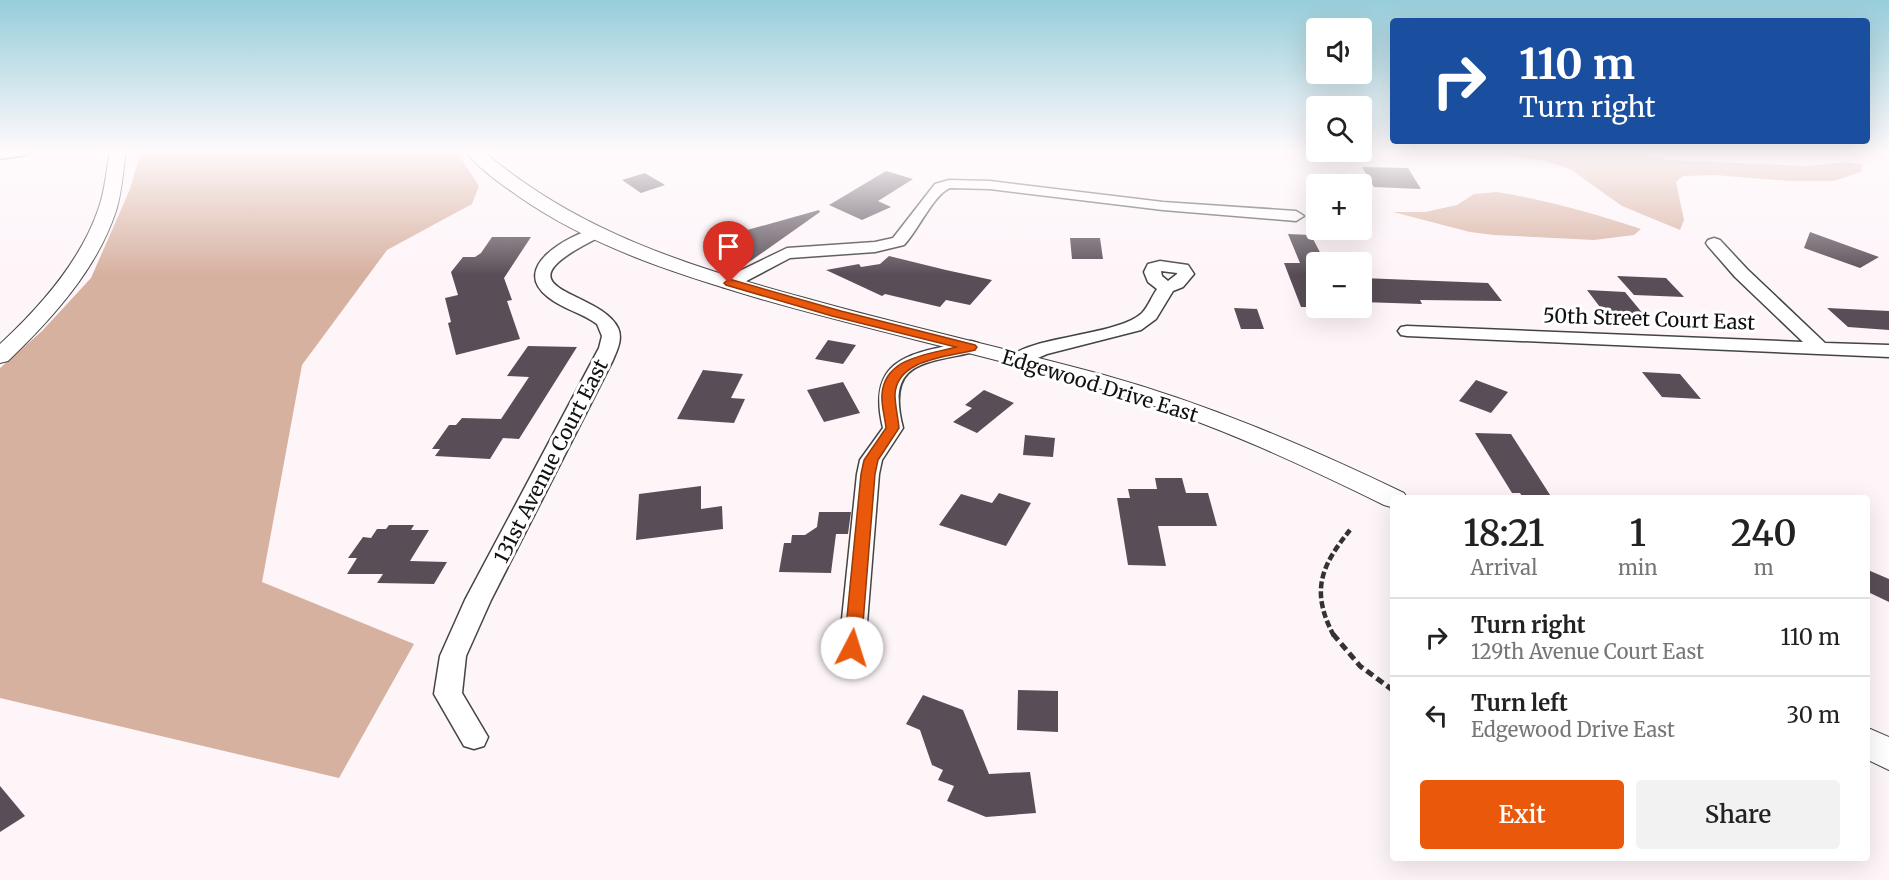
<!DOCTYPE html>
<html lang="en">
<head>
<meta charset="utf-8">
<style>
  :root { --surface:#fff; --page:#f2f2f2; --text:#222; --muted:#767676; --line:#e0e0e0; --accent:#ea580c }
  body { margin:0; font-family:Merriweather,serif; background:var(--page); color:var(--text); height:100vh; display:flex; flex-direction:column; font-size:22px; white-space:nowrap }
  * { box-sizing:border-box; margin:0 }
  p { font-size:20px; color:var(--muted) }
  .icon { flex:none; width:33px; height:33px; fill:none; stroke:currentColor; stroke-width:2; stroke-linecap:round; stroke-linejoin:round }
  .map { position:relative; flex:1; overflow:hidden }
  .sheet { position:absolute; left:1390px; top:495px; width:480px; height:366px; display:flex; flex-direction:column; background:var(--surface); border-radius:6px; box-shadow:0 6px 24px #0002 }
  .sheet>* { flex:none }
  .top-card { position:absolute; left:1390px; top:18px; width:480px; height:126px; border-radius:6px; box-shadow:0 6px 24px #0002; background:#1a4fa0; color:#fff; overflow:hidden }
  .fabs { position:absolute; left:1306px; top:18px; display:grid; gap:12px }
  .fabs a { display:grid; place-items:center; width:66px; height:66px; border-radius:6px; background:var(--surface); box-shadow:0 6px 24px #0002; font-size:30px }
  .pin { position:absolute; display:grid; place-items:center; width:51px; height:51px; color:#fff; margin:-62px -26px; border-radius:50% 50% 50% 0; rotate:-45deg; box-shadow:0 0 6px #0007 }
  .pin .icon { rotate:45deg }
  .me { position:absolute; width:66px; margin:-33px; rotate:5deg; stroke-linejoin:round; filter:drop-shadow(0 0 4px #0008) }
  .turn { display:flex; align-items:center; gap:21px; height:126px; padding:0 30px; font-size:27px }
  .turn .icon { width:78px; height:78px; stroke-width:2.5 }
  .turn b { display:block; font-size:42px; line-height:51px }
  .eta { display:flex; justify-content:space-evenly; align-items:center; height:102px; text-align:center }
  .eta b { font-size:36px; font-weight:600; line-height:42px }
  .cta { display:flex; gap:12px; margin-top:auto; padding:12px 30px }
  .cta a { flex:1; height:69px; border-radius:6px; background:var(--accent); color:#fff; font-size:24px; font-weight:600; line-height:69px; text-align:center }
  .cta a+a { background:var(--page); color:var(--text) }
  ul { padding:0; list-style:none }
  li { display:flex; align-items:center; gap:18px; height:78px; padding:0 30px; border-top:2px solid var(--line) }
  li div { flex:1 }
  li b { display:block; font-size:22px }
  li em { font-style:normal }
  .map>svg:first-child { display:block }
  .forest { fill:#d7b1a0 }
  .building { fill:#594e57 }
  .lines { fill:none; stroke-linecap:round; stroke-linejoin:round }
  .minor-casing { stroke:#444; stroke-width:3 }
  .tertiary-casing { stroke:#444; stroke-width:2 }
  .path-far1 { stroke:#333; stroke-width:4.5; stroke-dasharray:7 3; stroke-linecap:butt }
  .path { stroke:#333; stroke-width:5; stroke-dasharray:8 4.5; stroke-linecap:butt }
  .minor { fill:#fff; fill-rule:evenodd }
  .tertiary { fill:#fff; fill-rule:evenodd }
  .route { fill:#ea580c; stroke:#983908; stroke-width:1.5 }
  .labels { text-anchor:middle; stroke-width:6; stroke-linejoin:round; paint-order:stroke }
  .street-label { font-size:20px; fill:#111; stroke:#fff }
</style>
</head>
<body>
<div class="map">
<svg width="1889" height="880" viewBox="0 0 1889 880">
  <rect width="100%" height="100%" fill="#fef5f9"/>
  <!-- forest -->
  <path class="forest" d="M141 151H456L479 186 472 204 387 250 302 365 262 582 414 644 339 778 0 698V368L42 331 91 278 130 189Z
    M1486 151H1625L1668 160 1808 166 1847 162 1863 165 1861 172 1834 181H1789L1714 175 1683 176 1676 182 1684 220 1680 230 1622 206 1570 169 1544 161Z
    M1497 192C1546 200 1594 213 1641 229L1634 235 1594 240 1494 235 1470 232 1393 212H1425L1457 205 1474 194Z"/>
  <!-- building -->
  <path class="building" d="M1362 167 1408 168 1421 189 1374 187Z
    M886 171 913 179 878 201 891 207 862 220 829 205Z
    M645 173 665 185 641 193 622 180Z
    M819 210 820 212 742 267 715 239Z
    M1810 232 1879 257 1860 268 1804 248Z
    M1288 234 1311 235 1325 262H1317V307H1301L1284 263H1300Z
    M492 237H531L504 278 512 300 507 301 520 339 456 355 448 323 451 322 445 298 458 295 451 272 463 257H475L481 253Z
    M1070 238H1100L1103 259H1072Z
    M889 256 946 270 992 280 970 305 946 300 940 307 885 294 882 296 826 270 859 264 861 267 880 264Z
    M1617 276 1666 278 1684 297 1634 295Z
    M1362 278 1488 283 1502 301 1420 300 1422 304 1362 302Z
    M1587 290 1625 292 1649 321 1609 319Z
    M1234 308 1257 309 1264 329H1241Z
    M1827 308 1889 311V330L1848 327Z
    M828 340 856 345 843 364 815 359Z
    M528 346 577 347 519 439 503 438 490 459 435 456 440 449H432L449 425H456L462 418 501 419 529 377 507 376Z
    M703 370 743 374 731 398 745 399 734 423 677 419Z
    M1642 372 1680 374 1701 399 1662 397Z
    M1476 380 1508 392 1491 413 1459 401Z
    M843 382 860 413 824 422 807 390Z
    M984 390 1014 403 977 433 953 422 972 408 965 405Z
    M1475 433 1511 434 1552 498H1523L1520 493H1512Z
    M1025 435 1055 438 1053 457 1023 455Z
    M1155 478H1182L1186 493H1208L1217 526H1158L1166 566 1128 565 1117 498H1130L1128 489H1157Z
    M701 486V509L722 506 723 529 636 540 639 494Z
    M999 493 1031 503 1006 546 939 525 961 494 992 503Z
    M819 512H851L848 534H836L831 573 779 572 784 543H791L792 535H805L817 527Z
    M389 525H414L411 530H429L410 561 447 562 434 584 377 583 383 574H347L357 558H348L363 537 371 538 377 529H386Z
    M1868 570 1889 579V602L1868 592Z
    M1018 690 1058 691V732L1017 730Z
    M923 695 963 710 989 774 1030 772 1036 813 986 817 947 801 954 786 938 780 943 770 932 765 920 730 906 724Z
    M0 786 25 816 0 832Z"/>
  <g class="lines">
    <defs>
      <path id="minor" d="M0 151H33L26 155 0 159Z
        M949 180 990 181 1163 202 1296 211 1304 216 1296 221 1163 210 990 189 950 188C934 194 917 232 904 245L875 252 790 258 735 287H723L721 283 723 279 787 248 875 242 893 238 935 184Z
        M596 228 604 233 602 236C486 292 599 288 618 328 623 339 617 350 613 360L491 600 466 656 462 693 488 737 484 746 474 749 464 746 434 694 440 656 465 600 599 348 602 336 597 324C582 313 563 309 548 297 509 267 569 235 596 228Z
        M1714 238 1720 240 1747 269 1825 343 1889 345V357L1407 336 1401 335 1398 331 1401 327 1407 326 1803 342 1735 277 1708 246 1706 243 1708 240Z
        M1160 261 1188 265 1194 274 1183 287 1173 291 1156 319 1141 330 1047 354 1024 364H1010L1008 360C1024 336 1116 337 1142 313 1148 307 1152 296 1157 289L1148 282 1144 272 1148 264ZM1161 271 1177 273V274L1168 281 1162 276Z
        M971 341 978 343 980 347 978 351C926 364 885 359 903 428L882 460 879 474 865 648 861 655 852 658 843 655 839 648 857 474 860 460 883 428C865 355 915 353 971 341Z"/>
      <path id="tertiary" d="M110 151H126C123 171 122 192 116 211 97 269 52 319 8 361L0 363V344C40 307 80 262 98 210 105 192 106 171 110 151Z
        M465 151H483C578 232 688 266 805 298 904 326 1005 348 1104 375 1208 404 1306 446 1404 493L1407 498H1394V508L1384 505C1301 464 1216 425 1127 397 1006 359 882 334 761 299 677 274 591 247 518 196 500 183 479 169 465 151Z
        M1868 728 1889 737V770L1868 760Z"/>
    </defs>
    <!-- minor casing -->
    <use href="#minor" class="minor-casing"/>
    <!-- tertiary casing -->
    <use href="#tertiary" class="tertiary-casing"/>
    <!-- path-far1 -->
    <path class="path-far1" d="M1334 636C1310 591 1321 566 1350 530"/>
    <!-- path -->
    <path class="path" d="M1333 634 1360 666 1394 691"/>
    <!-- minor -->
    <use href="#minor" class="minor"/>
    <!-- tertiary -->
    <use href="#tertiary" class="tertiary"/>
  </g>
  <!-- sky -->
  <linearGradient id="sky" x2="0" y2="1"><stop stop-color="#97cdda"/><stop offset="0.55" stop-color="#fffafc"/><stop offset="1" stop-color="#fffafc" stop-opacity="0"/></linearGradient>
  <rect width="1889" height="275" fill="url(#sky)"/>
  <!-- route -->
  <path class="route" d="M729 279 841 311 975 345 977 347 975 350C948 357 896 359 895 395 895 405 898 417 899 428L878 460 875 474 861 648 858 652 852 654 846 652 844 648 861 474 864 460 886 428C885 417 881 405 882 394 885 357 928 355 956 347L832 316 726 285 724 283Z"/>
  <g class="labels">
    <!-- street labels -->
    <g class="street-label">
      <text transform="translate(1649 319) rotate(2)" y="7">50th Street Court East</text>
      <text transform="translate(1100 386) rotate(17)" y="7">Edgewood Drive East</text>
      <text transform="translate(551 461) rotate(-63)" y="7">131st Avenue Court East</text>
    </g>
  </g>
</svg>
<div class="fabs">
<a><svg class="icon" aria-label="sound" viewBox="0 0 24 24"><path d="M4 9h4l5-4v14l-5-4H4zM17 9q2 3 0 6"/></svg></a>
<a><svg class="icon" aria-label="search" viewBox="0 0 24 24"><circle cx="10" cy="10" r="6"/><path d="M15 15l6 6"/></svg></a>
<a>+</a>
<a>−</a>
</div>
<div class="pin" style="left:729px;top:283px;background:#d93025"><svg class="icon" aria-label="arrive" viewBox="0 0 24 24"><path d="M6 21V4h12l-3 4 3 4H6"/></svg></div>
<svg class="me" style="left:852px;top:648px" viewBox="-20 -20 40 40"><circle r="19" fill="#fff"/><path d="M0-13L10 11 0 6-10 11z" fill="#ea580c"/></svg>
<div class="top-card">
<div class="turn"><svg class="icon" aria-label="right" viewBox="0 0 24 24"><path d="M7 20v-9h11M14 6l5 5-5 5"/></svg><div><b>110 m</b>Turn right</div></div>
</div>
<section class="sheet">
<div class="eta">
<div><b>18:21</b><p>Arrival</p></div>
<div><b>1</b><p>min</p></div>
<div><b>240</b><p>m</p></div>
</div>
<ul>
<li><svg class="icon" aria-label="right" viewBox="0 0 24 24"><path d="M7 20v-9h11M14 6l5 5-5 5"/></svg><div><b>Turn right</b><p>129th Avenue Court East</p></div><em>110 m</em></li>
<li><svg class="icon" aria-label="left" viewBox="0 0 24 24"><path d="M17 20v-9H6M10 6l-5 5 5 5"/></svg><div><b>Turn left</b><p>Edgewood Drive East</p></div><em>30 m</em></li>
</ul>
<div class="cta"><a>Exit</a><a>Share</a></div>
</section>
</div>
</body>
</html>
